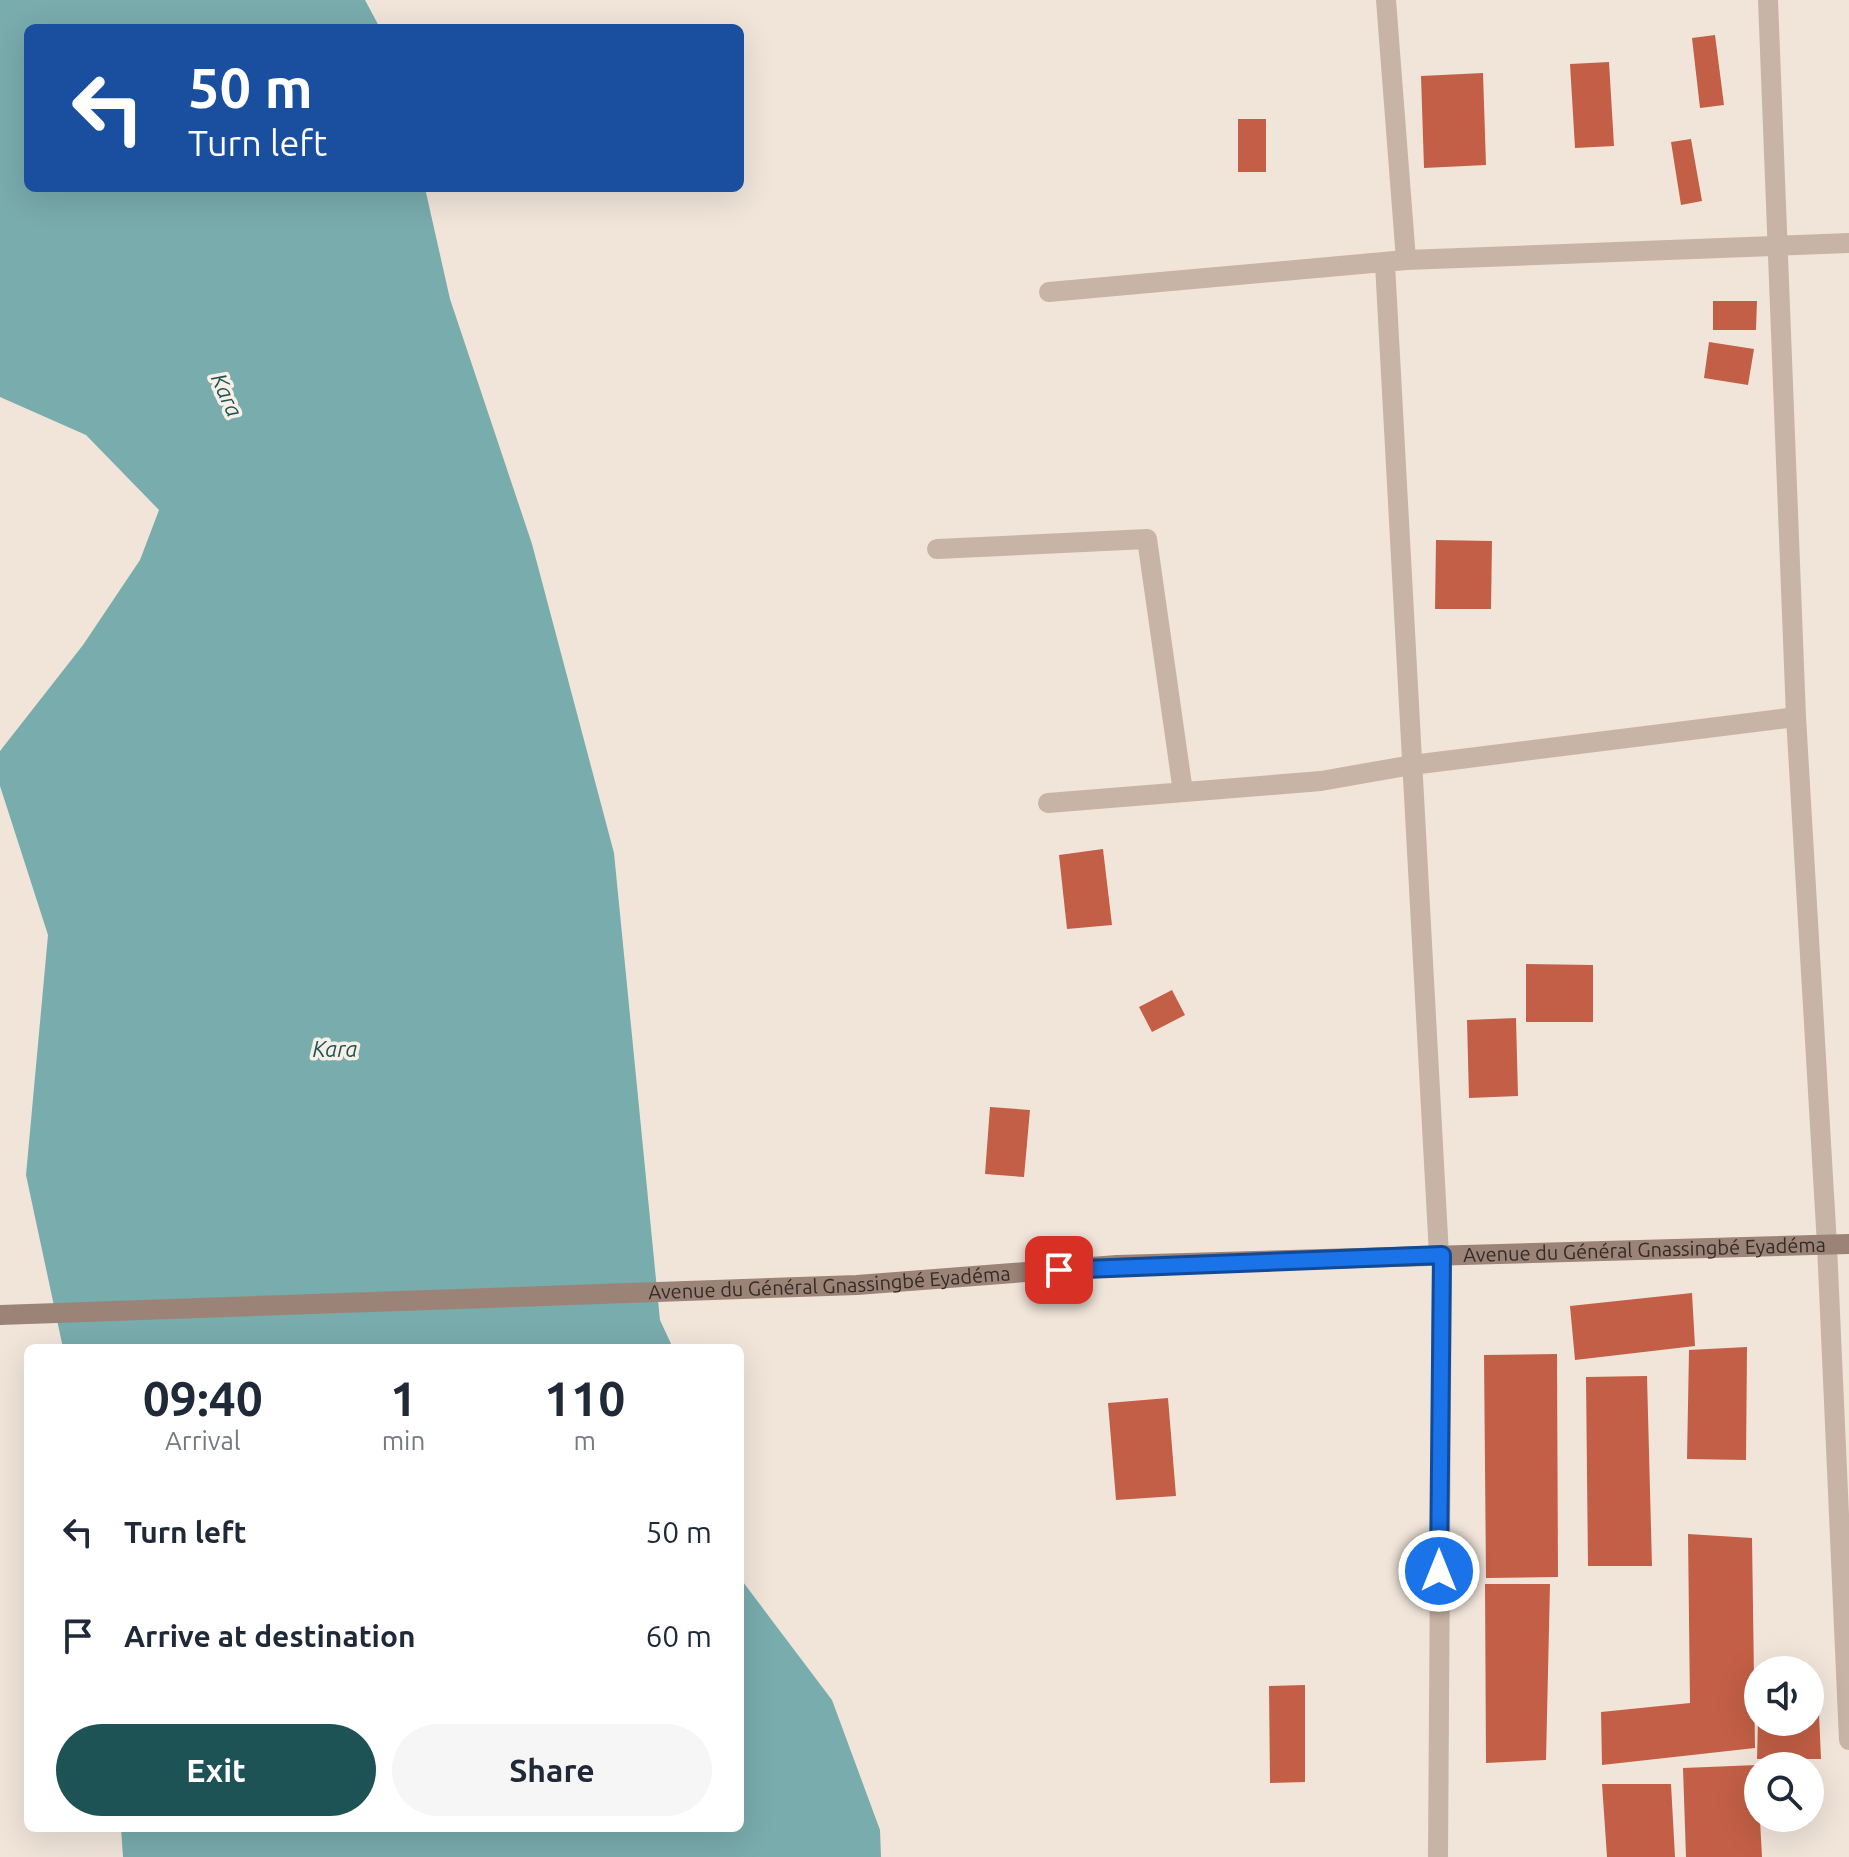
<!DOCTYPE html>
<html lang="en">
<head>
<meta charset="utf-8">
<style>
  :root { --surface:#fff; --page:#f6f6f7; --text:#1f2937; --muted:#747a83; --accent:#1e5355 }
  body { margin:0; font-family:Ubuntu,sans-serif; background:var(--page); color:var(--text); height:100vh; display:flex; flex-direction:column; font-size:30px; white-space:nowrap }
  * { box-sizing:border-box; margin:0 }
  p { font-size:26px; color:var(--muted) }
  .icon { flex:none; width:44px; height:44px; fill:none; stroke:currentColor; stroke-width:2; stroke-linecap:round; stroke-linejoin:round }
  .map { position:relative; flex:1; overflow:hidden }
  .details { position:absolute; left:24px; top:1344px; width:720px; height:488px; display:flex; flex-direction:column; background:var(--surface); border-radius:12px; box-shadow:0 8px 32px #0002 }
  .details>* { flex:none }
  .top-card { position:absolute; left:24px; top:24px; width:720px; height:168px; border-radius:12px; box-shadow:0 8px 32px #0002; background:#1a4fa0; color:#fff; overflow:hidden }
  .tools { position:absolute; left:1744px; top:1656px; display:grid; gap:16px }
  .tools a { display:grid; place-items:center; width:80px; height:80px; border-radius:50%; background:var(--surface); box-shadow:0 8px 32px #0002; font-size:40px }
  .pin { position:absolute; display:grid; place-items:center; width:68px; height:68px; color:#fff; margin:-34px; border-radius:16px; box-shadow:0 4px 12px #0006 }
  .me { position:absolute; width:88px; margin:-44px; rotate:0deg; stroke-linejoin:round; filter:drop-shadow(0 0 6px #0008) }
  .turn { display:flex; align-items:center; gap:28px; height:168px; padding:0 32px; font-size:36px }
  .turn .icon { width:104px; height:104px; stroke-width:2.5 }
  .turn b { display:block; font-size:56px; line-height:68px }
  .eta { display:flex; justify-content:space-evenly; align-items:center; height:136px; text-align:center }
  .eta b { font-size:48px; font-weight:700; line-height:56px }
  .cta { display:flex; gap:16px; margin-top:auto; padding:16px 32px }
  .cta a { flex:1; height:92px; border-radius:48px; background:var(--accent); color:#fff; font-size:32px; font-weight:700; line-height:92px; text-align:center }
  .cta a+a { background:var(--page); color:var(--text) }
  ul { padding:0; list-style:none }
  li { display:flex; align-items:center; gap:24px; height:104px; padding:0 32px }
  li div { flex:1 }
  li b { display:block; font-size:30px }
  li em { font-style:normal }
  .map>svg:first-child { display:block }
  .water { fill:#79acad }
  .building { fill:#c35f46 }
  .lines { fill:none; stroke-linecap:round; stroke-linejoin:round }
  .street { stroke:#c8b4a6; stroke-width:20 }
  .secondary { stroke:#9c8378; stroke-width:20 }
  .route-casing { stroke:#114b97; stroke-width:20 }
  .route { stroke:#1a73e8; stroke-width:14 }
  .labels { text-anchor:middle; stroke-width:7; stroke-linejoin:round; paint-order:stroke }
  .street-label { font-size:20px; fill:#342b27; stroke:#f8efe6 }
  .water-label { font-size:22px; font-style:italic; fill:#1e5355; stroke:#f8efe6 }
</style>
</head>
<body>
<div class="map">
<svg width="1849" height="1857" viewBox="0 0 1849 1857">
  <rect width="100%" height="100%" fill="#f1e5da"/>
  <!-- water -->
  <path class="water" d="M0 0H365L380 28H28V188H425L450 299 532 544 614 853 660 1320 673 1348H63L26 1175 48 935 0 786V751L83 645 140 560 159 510 86 435 0 397Z
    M740 1578 832 1700 880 1830 881 1857H123L121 1828H740Z"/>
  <!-- building -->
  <path class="building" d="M1715 35 1724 105 1700 108 1692 38Z
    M1609 62 1614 146 1575 148 1570 64Z
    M1483 73 1486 165 1424 168 1421 76Z
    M1238 119H1266V172H1238Z
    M1691 139 1702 201 1681 205 1671 142Z
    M1713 301H1757L1756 330H1713Z
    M1709 342 1754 349 1748 385 1704 378Z
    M1436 540 1492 541 1491 609H1435Z
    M1103 849 1112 925 1067 929 1059 855Z
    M1526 964 1593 965V1022H1526Z
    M1172 990 1185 1015 1152 1032 1139 1007Z
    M1516 1018 1518 1096 1469 1098 1467 1020Z
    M990 1107 1030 1110 1024 1177 985 1174Z
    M1692 1293 1695 1346 1575 1360 1570 1306Z
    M1747 1347 1746 1460 1687 1459 1689 1350Z
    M1557 1354 1558 1577 1486 1578 1484 1355Z
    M1647 1376 1652 1566H1588L1586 1377Z
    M1168 1398 1176 1496 1116 1500 1108 1403Z
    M1688 1534 1752 1538 1755 1748 1602 1765 1601 1712 1690 1703Z
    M1485 1584H1550L1546 1760 1486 1763Z
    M1305 1685V1782L1270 1783 1269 1686Z
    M1810 1691H1818L1821 1759H1757L1758 1722H1810Z
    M1757 1765 1762 1857H1686L1683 1768Z
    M1602 1784H1671L1675 1857H1607Z"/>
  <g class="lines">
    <!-- street -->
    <path class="street" d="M1386 0 1406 260
      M1768 0 1796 717 1827 1245 1849 1740
      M1385 264 1439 1255
      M1049 292 1406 260 1849 243
      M937 549 1147 539 1183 792
      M1048 803 1321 781 1412 765 1796 717
      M1438 1857 1442 1255"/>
    <!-- secondary -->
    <path class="secondary" id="s1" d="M0 1315 857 1285 1117 1265 1849 1244"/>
  </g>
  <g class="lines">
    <defs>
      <path id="route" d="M1059 1270 1442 1255 1439 1571"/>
    </defs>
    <!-- route casing -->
    <use href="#route" class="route-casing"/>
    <!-- route -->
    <use href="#route" class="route"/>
  </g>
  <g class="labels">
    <!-- street labels -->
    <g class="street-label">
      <text dy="7" stroke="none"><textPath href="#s1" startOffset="1646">Avenue du Général Gnassingbé Eyadéma</textPath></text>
      <text dy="7" stroke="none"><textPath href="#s1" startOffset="830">Avenue du Général Gnassingbé Eyadéma</textPath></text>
    </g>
    <!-- water labels -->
    <g class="water-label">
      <text transform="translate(227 395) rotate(66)" y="8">Kara</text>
      <text x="335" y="1057">Kara</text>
    </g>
  </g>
</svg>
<div class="tools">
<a><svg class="icon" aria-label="sound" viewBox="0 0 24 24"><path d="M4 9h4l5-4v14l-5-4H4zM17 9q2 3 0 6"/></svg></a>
<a><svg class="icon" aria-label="search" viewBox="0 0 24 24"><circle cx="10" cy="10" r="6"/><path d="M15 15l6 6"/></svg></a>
</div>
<div class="pin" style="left:1059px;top:1270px;background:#d93025"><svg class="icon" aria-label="arrive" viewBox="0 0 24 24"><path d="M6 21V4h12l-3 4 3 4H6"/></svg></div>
<svg class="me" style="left:1439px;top:1571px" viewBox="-20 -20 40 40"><circle r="17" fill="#1a73e8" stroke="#fff" stroke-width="3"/><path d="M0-11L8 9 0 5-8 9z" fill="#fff"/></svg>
<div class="top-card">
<div class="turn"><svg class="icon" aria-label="left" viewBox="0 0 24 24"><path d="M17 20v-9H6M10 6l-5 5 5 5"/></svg><div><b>50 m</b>Turn left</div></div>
</div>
<section class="details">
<div class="eta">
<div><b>09:40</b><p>Arrival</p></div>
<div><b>1</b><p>min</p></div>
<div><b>110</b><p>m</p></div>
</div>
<ul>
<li><svg class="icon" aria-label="left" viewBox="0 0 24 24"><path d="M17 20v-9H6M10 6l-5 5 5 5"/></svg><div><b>Turn left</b></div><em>50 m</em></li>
<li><svg class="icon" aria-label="arrive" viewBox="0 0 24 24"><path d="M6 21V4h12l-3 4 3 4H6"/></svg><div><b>Arrive at destination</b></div><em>60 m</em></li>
</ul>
<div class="cta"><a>Exit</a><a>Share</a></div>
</section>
</div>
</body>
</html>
